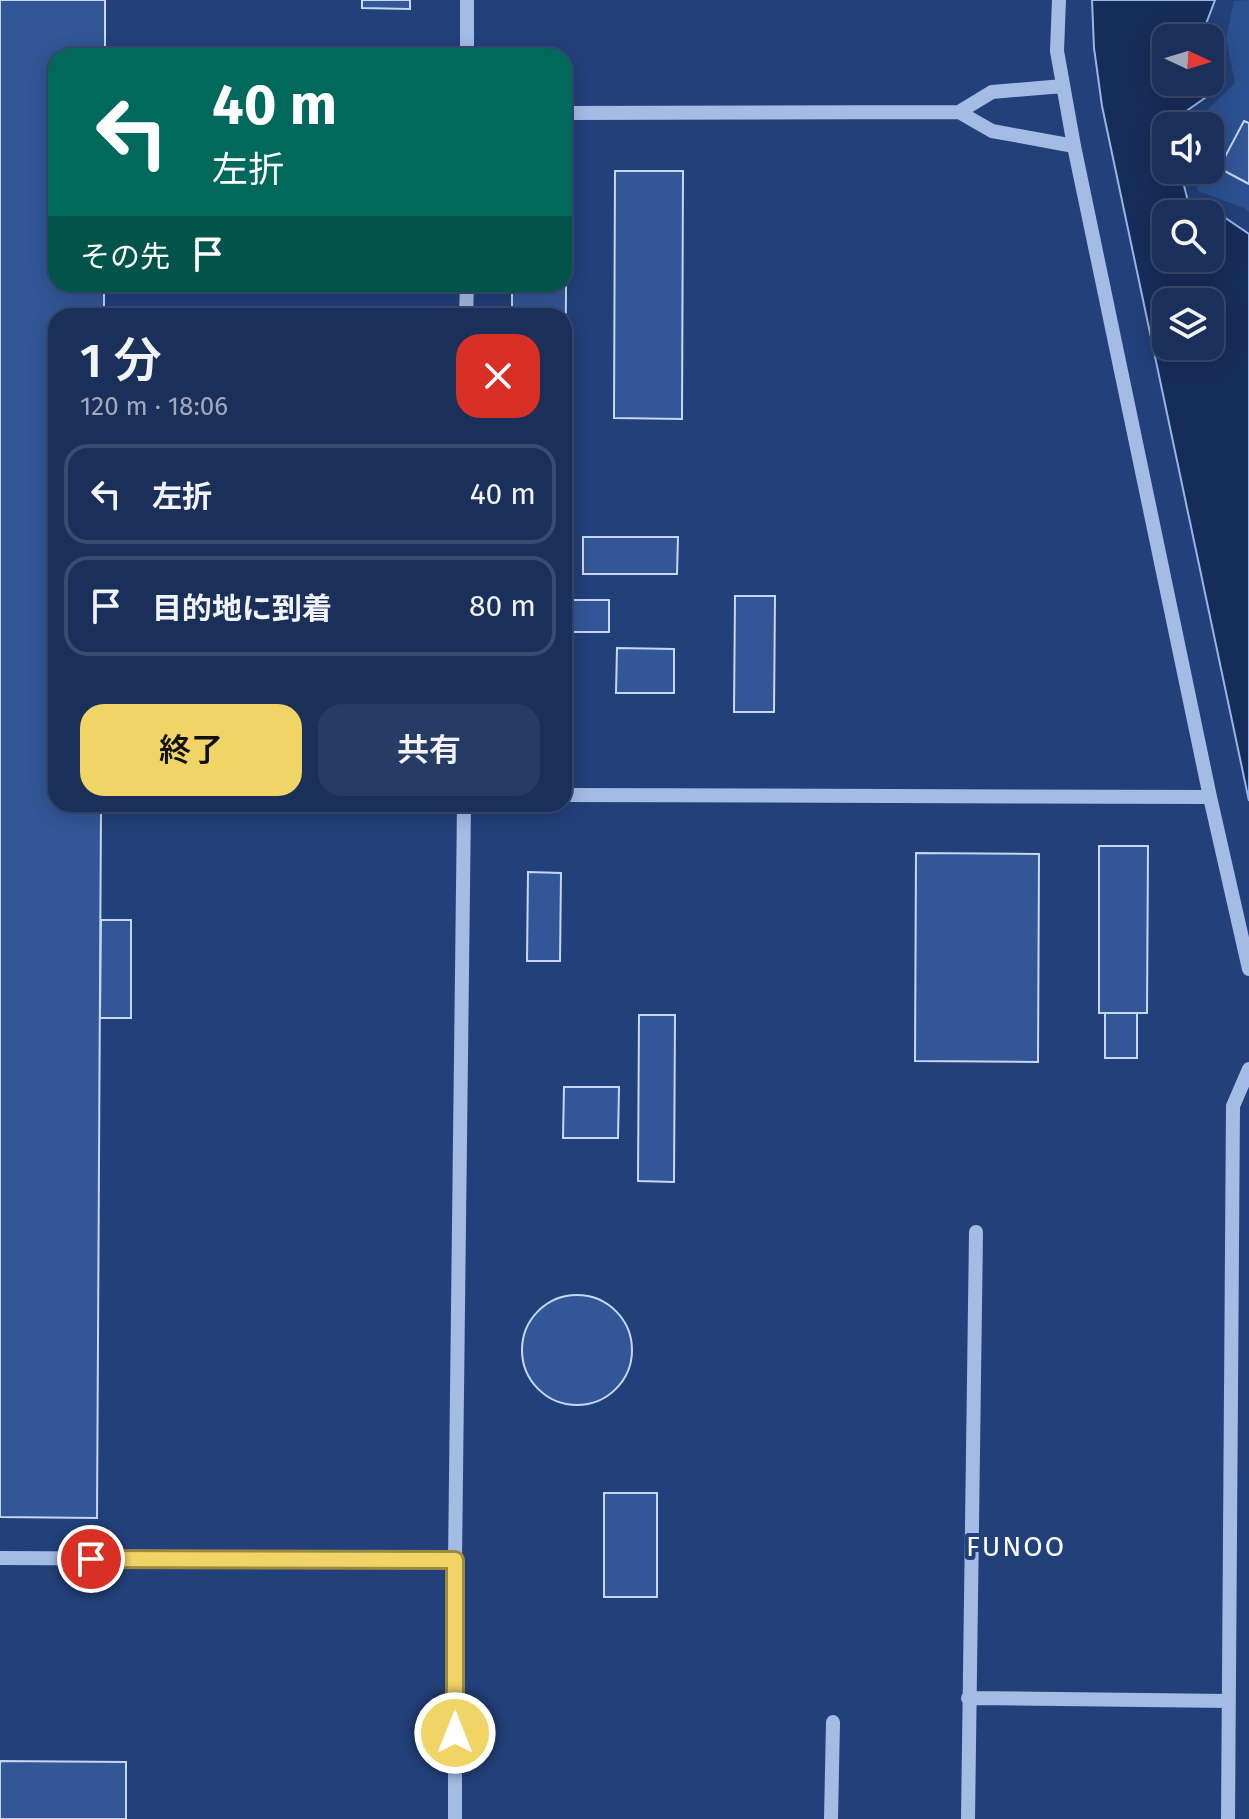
<!DOCTYPE html>
<html lang="ja">
<head>
<meta charset="utf-8">
<style>
  :root { --surface:#1a305b; --page:#273c64; --text:#f1f3f6; --muted:#9fa9bb; --line:#384b71; --accent:#f0d466 }
  body { margin:0; font-family:"Fira Sans","Noto Sans JP",sans-serif; background:var(--page); color:var(--text); height:100vh; display:flex; flex-direction:column; font-size:30px; white-space:nowrap }
  * { box-sizing:border-box; margin:0 }
  p { font-size:26px; color:var(--muted) }
  .icon { flex:none; width:44px; height:44px; fill:none; stroke:currentColor; stroke-width:2; stroke-linecap:round; stroke-linejoin:round }
  .map { position:relative; flex:1; overflow:hidden }
  .details { position:absolute; left:48px; top:308px; width:524px; height:504px; display:flex; flex-direction:column; background:var(--surface); border-radius:24px; box-shadow:0 4px 20px #0003,0 0 0 2px var(--line) }
  .details>* { flex:none }
  .top-card { position:absolute; left:48px; top:48px; width:524px; height:244px; border-radius:24px; box-shadow:0 4px 20px #0003,0 0 0 2px var(--line); background:#00695c; color:#fff; overflow:hidden }
  .needle { width:52px; rotate:94deg }
  .buttons { position:absolute; left:1152px; top:24px; display:grid; gap:16px }
  .buttons a { display:grid; place-items:center; width:72px; height:72px; border-radius:16px; background:var(--surface); box-shadow:0 4px 20px #0003,0 0 0 2px var(--line); font-size:40px }
  .pin { position:absolute; display:grid; place-items:center; width:68px; height:68px; color:#fff; margin:-34px; border:4px solid #fff; border-radius:50%; box-shadow:0 2px 8px #0007 }
  .me { position:absolute; width:88px; margin:-44px; rotate:0deg; stroke-linejoin:round; filter:drop-shadow(0 0 6px #0008) }
  .turn { display:flex; align-items:center; gap:28px; height:168px; padding:0 32px; font-size:36px }
  .turn .icon { width:104px; height:104px; stroke-width:2.5 }
  .turn b { display:block; font-size:56px; line-height:68px }
  .then { display:flex; align-items:center; height:76px; padding:0 32px; background:#0003; gap:16px; font-size:30px }
  .round { display:grid; place-items:center; flex:none; width:84px; height:84px; border-radius:24px; background:var(--page) }
  .summary { display:flex; align-items:center; justify-content:space-between; height:136px; padding:0 32px }
  h1 { font-size:48px; font-weight:600; line-height:60px }
  .action { display:flex; gap:16px; margin-top:auto; padding:16px 32px }
  .action a { flex:1; height:92px; border-radius:24px; background:var(--accent); color:#111; font-size:32px; font-weight:600; line-height:92px; text-align:center }
  .action a+a { background:var(--page); color:var(--text) }
  ul { padding:0; list-style:none }
  li { display:flex; align-items:center; gap:24px; height:100px; margin:0 16px 12px; padding:0 16px; border:4px solid var(--line); border-radius:24px }
  li div { flex:1 }
  li b { display:block; font-size:30px }
  li em { font-style:normal }
  .map>svg:first-child { display:block }
  .green { fill:#2c5190 }
  .water { fill:#172d59; stroke:#97b5e5; stroke-width:2; fill-rule:evenodd }
  .building { fill:#325696; stroke:#c6d7f4; stroke-width:2 }
  .lines { fill:none; stroke-linecap:round; stroke-linejoin:round }
  .minor { stroke:#a4bbe4; stroke-width:14 }
  .route-casing { stroke:#9c8a42; stroke-width:20 }
  .route { stroke:#f0d466; stroke-width:14 }
  .labels { text-anchor:middle; stroke-width:8; stroke-linejoin:round; paint-order:stroke }
  .quarter-label { font-size:28px; letter-spacing:2px; fill:#fff; stroke:#224079 }
</style>
</head>
<body>
<div class="map">
<svg width="1249" height="1819" viewBox="0 0 1249 1819">
  <rect width="100%" height="100%" fill="#224079"/>
  <!-- green -->
  <path class="green" d="M1249 0V212L1244 208 1198 191 1192 170H1210V126H1191L1235 83 1226 38 1234 1Z"/>
  <!-- water -->
  <path class="water" d="M1092 0H1215L1206 24 1209 38H1166V82H1210V42L1219 88 1185 112 1172 126H1166V170H1180L1191 213 1215 211 1249 234V801L1102 106 1094 48ZM1166 214H1210V258H1166ZM1166 302H1210V346H1166Z"/>
  <!-- building -->
  <path class="building" d="M0 0H105V56H56V284H104V316H56V804H101L97 1518 0 1517Z
    M362 0H410V9L362 8Z
    M1244 121 1249 123V184L1219 168Z
    M564 171H567L565 413 564 316H512V284H564Z
    M615 171H683L682 419 614 418Z
    M583 537H678L677 574H583Z
    M735 596H775L774 712H734Z
    M564 600H609V632H564Z
    M617 648 674 649V693H616Z
    M1099 846H1148L1147 1013H1099Z
    M916 853 1039 854 1038 1062 915 1061Z
    M528 872 561 873 560 961H527Z
    M101 920H131V1018H100Z
    M1105 1013H1137V1058H1105Z
    M639 1015H675L674 1182 638 1181Z
    M564 1087H619L618 1138H563Z
    M522 1350a55 55 0 1 1 110 0a55 55 0 1 1-110 0Z
    M604 1493H657V1597H604Z
    M0 1761 126 1762V1819H0Z"/>
  <g class="lines">
    <!-- minor -->
    <path class="minor" d="M467 0V56
      M1059 0 1057 51 1074 146 1210 797 1249 969
      M959 112 992 131 1074 146
      M564 113 959 112 992 92 1063 86
      M466 316 467 284
      M564 795 1210 797
      M0 1558 455 1560
      M968 1698 1229 1701
      M455 1819V1560L464 804
      M831 1819 833 1722
      M968 1819 976 1232
      M1228 1819 1233 1106 1249 1069"/>
  </g>
  <g class="lines">
    <defs>
      <path id="route" d="M91 1559 455 1560V1733"/>
    </defs>
    <!-- route casing -->
    <use href="#route" class="route-casing"/>
    <!-- route -->
    <use href="#route" class="route"/>
  </g>
  <g class="labels">
    <!-- quarter labels -->
    <g class="quarter-label">
      <text x="1016" y="1556">FUNOO</text>
    </g>
  </g>
</svg>
<div class="buttons">
<a><svg class="needle" viewBox="-14 -14 28 28"><path d="M0-13l5 13h-10z" fill="#e53935"/><path d="M0 13l5-13h-10z" fill="#9fa9bb"/></svg></a>
<a><svg class="icon" aria-label="sound" viewBox="0 0 24 24"><path d="M4 9h4l5-4v14l-5-4H4zM17 9q2 3 0 6"/></svg></a>
<a><svg class="icon" aria-label="search" viewBox="0 0 24 24"><circle cx="10" cy="10" r="6"/><path d="M15 15l6 6"/></svg></a>
<a><svg class="icon" aria-label="layers" viewBox="0 0 24 24"><path d="M12 4l9 5-9 5-9-5zM3 14l9 5 9-5"/></svg></a>
</div>
<div class="pin" style="left:91px;top:1559px;background:#d93025"><svg class="icon" aria-label="arrive" viewBox="0 0 24 24"><path d="M6 21V4h12l-3 4 3 4H6"/></svg></div>
<svg class="me" style="left:455px;top:1733px" viewBox="-20 -20 40 40"><circle r="17" fill="#f0d466" stroke="#fff" stroke-width="3"/><path d="M0-11L8 9 0 5-8 9z" fill="#fff"/></svg>
<div class="top-card">
<div class="turn"><svg class="icon" aria-label="left" viewBox="0 0 24 24"><path d="M17 20v-9H6M10 6l-5 5 5 5"/></svg><div><b>40 m</b>左折</div></div>
<div class="then">その先<svg class="icon" aria-label="arrive" viewBox="0 0 24 24"><path d="M6 21V4h12l-3 4 3 4H6"/></svg></div>
</div>
<section class="details">
<div class="summary"><div><h1>1 分</h1><p>120 m · 18:06</p></div><a class="round" style="background:#d93025;color:#fff"><svg class="icon" aria-label="close" viewBox="0 0 24 24"><path d="M6 6l12 12M18 6L6 18"/></svg></a></div>
<ul>
<li><svg class="icon" aria-label="left" viewBox="0 0 24 24"><path d="M17 20v-9H6M10 6l-5 5 5 5"/></svg><div><b>左折</b></div><em>40 m</em></li>
<li><svg class="icon" aria-label="arrive" viewBox="0 0 24 24"><path d="M6 21V4h12l-3 4 3 4H6"/></svg><div><b>目的地に到着</b></div><em>80 m</em></li>
</ul>
<div class="action"><a>終了</a><a>共有</a></div>
</section>
</div>
</body>
</html>
